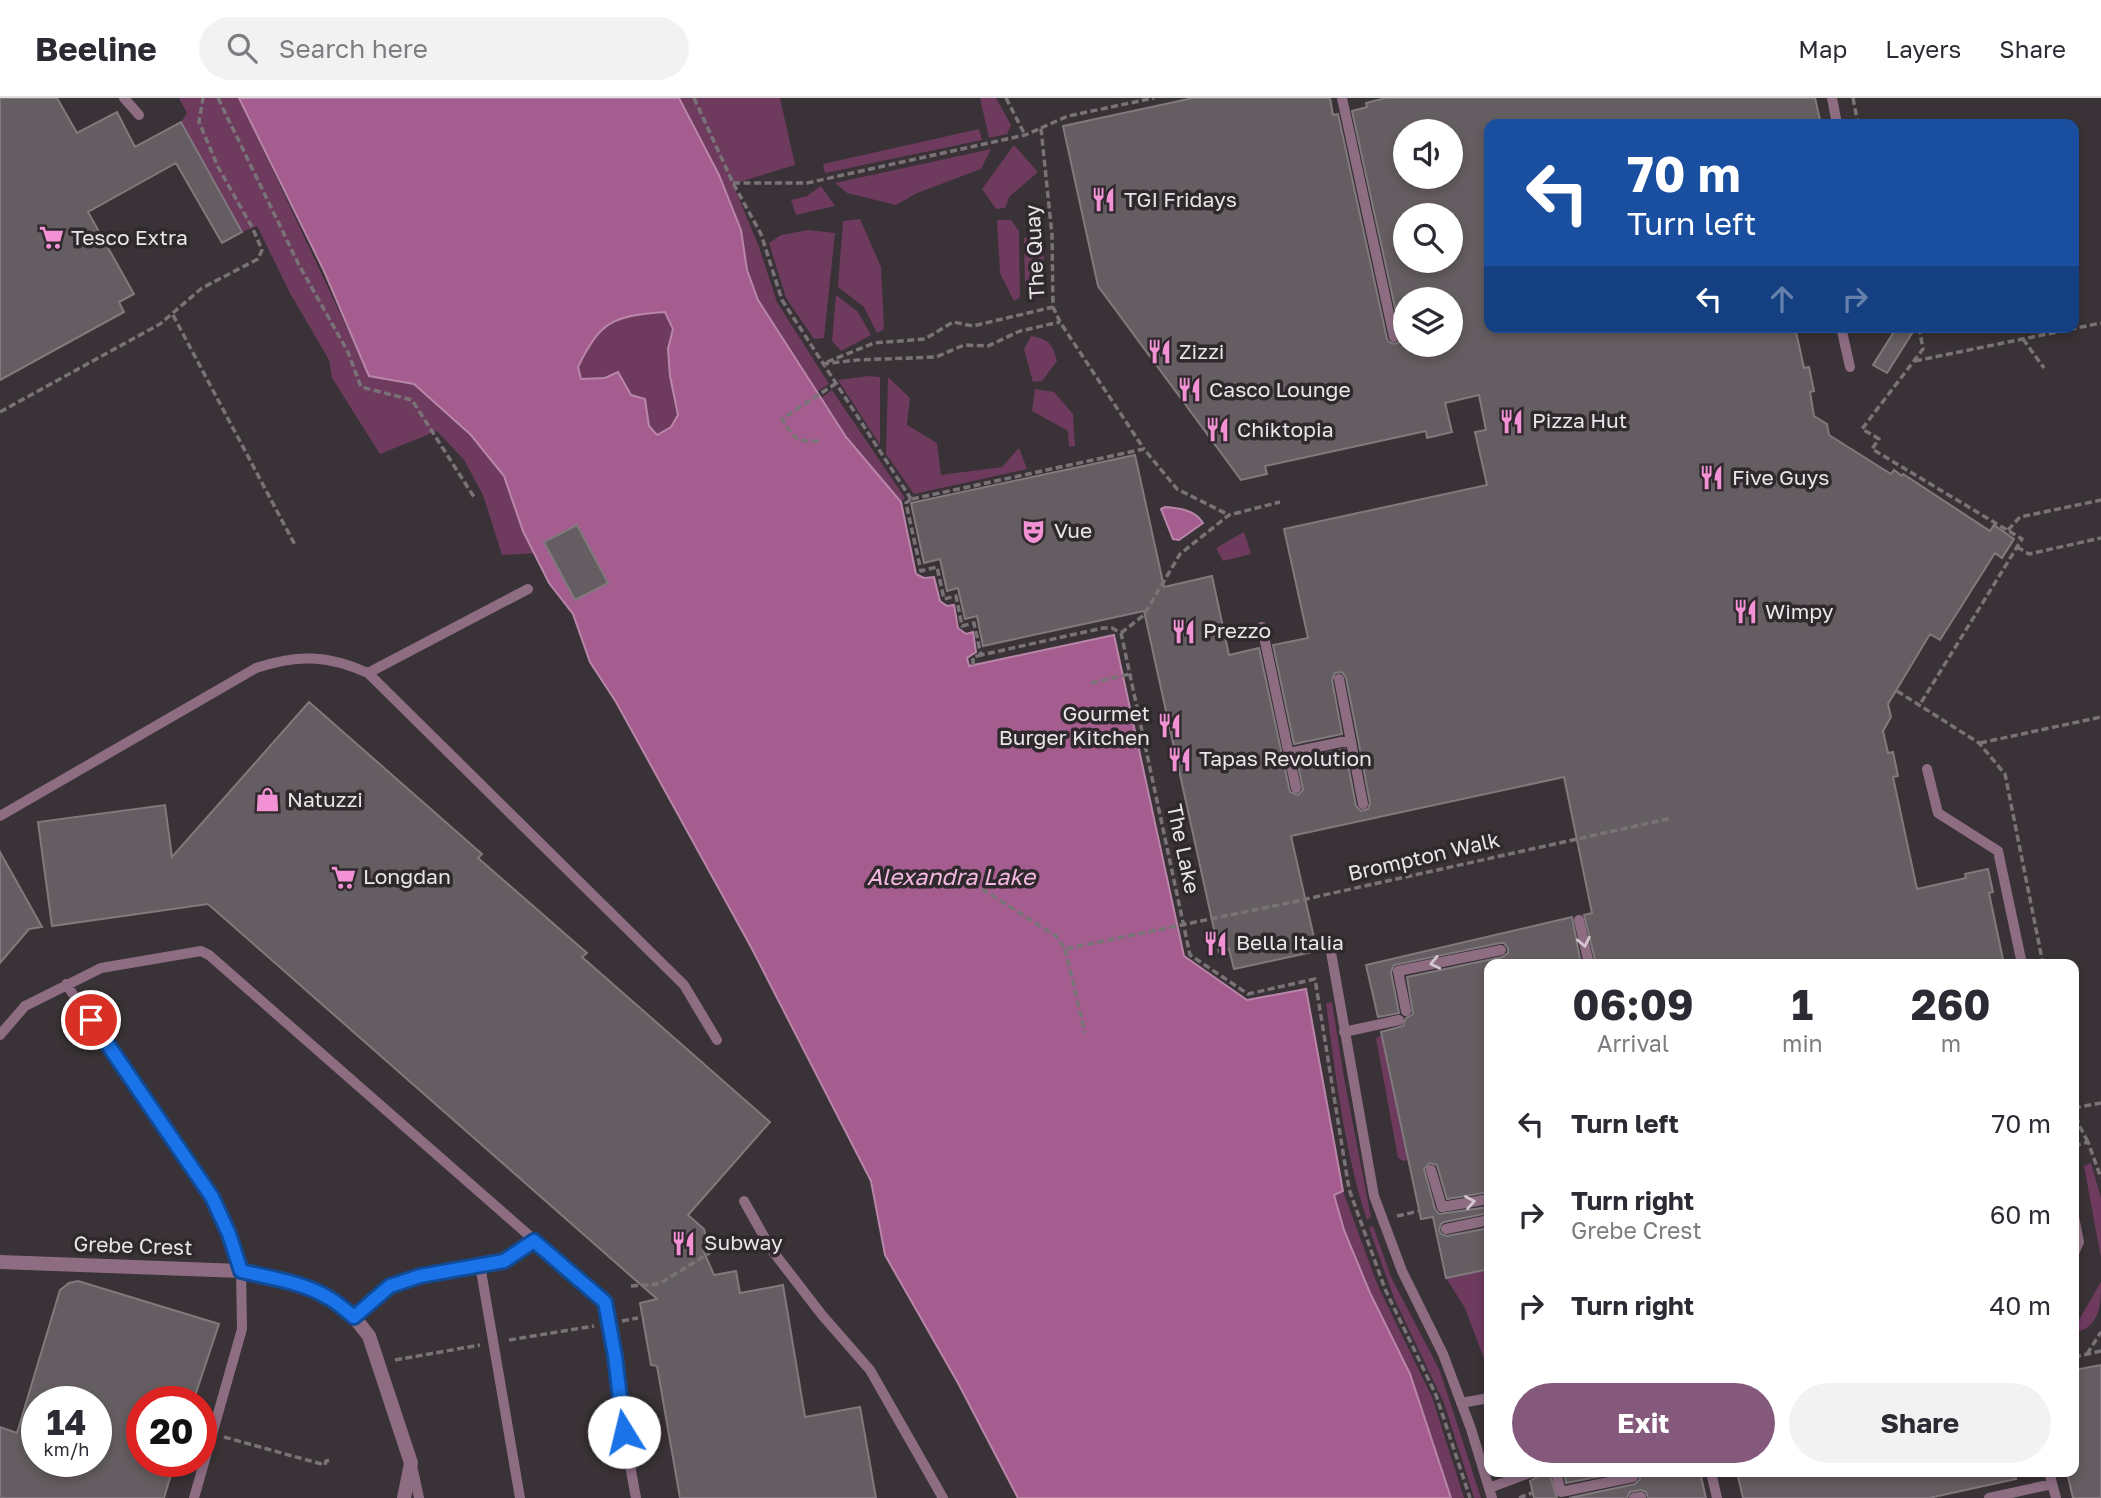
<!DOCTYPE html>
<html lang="en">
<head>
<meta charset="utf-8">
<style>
  :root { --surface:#fff; --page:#f2f2f3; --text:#2b2b33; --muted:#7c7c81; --line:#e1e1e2; --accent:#85597c }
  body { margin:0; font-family:"Golos Text",sans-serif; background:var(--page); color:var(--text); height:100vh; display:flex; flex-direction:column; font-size:26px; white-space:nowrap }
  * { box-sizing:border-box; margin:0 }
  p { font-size:23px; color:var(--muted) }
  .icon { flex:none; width:38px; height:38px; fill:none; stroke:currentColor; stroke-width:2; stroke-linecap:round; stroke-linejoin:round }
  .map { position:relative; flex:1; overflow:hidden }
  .panel { position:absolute; left:1484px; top:861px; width:595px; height:518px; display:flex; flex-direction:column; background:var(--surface); border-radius:14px; box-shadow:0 4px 10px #0003 }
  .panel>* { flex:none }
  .top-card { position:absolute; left:1484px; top:21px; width:595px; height:214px; border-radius:14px; box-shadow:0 4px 10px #0003; background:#1a4fa0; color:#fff; overflow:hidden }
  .tools { position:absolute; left:1393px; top:21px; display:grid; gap:14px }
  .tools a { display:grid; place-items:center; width:70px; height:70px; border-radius:50%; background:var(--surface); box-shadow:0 4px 10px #0003; font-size:35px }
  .speed { position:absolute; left:21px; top:1288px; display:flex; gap:14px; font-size:35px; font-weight:700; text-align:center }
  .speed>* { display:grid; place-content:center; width:91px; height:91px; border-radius:50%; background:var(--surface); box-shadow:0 4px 10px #0003; line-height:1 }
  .speed small { font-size:18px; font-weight:400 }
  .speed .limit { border:10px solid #d22; background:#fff; color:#111 }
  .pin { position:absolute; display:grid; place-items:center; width:60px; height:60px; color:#fff; margin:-30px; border:4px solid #fff; border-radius:50%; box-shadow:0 2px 7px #0007 }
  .me { position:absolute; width:77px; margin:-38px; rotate:351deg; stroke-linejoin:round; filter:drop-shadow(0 0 5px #0008) }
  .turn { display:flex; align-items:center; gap:24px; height:147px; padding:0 28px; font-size:32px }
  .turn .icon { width:91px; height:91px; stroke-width:2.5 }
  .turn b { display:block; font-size:49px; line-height:60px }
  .lanes { display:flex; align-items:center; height:66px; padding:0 28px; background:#0003; justify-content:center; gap:35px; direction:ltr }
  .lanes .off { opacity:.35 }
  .eta { display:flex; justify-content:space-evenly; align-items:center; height:119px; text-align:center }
  .eta b { font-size:42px; font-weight:700; line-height:49px }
  .cta { display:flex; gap:14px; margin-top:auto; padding:14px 28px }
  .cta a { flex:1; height:80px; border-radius:42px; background:var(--accent); color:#fff; font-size:28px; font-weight:700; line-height:80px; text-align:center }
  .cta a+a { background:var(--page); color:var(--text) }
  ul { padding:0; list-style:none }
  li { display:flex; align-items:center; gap:21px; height:91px; padding:0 28px }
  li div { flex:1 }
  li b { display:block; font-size:26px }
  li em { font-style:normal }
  header { display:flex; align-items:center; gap:42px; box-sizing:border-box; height:98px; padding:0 35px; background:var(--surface); border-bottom:2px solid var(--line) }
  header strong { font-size:33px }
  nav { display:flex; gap:38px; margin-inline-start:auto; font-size:24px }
  .search { width:490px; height:63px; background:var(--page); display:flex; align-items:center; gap:18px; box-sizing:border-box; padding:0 24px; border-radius:38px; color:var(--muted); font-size:26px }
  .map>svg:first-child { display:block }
  .green { fill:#6e3b5f }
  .water { fill:#a45d8e; stroke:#b986a9; stroke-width:2; fill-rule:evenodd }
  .building { fill:#645d61; stroke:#80797d; stroke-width:2; fill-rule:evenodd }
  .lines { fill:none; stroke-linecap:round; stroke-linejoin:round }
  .path { stroke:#797377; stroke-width:3.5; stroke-dasharray:7 3.5; stroke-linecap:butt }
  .service { stroke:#8e6d83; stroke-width:10 }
  .minor { stroke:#8e6d83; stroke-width:14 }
  .oneway { stroke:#d2c7cf }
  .route-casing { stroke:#114b97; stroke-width:18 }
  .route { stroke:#1a73e8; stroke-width:12 }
  .labels { text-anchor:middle; stroke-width:7; stroke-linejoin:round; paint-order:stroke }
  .poi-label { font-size:21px; fill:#e9e5e8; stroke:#2f282c; text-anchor:start }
  .street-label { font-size:21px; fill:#e9e5e8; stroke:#2f282c }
  .water-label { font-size:23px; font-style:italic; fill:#f4b8e0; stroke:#2f282c }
</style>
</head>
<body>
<header>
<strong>Beeline</strong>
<div class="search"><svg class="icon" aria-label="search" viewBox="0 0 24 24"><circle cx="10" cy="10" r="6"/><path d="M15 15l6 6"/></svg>Search here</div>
<nav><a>Map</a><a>Layers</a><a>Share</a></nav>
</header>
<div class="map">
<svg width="2101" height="1400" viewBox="0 0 2101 1400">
  <rect width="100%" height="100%" fill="#393236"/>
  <!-- green -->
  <path class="green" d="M179 0H239L369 277 414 286 471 337 504 378 535 455 502 457 483 397 464 362 437 333 380 356 332 280 329 262 290 195 257 128 242 134 181 24 187 15Z
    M679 0H780L795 67 733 86 759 149 777 204 829 286 817 294 758 202 747 172 741 132 719 77Z
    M980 0H996L1011 27 1007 36 989 40Z
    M979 31 982 42 825 75 823 66Z
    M1014 47 1038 74 1009 99 1005 110 996 111 982 91Z
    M991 51 981 71 917 95 896 107 847 95 835 85Z
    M821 88 835 108 796 117 791 102 807 98Z
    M860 121 881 169 884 231 877 235 864 209 838 189 843 123Z
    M997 122H1011L1019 133 1020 199 1014 203 1000 175Z
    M808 132 835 135 824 240 814 241 786 200 769 145 781 137Z
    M1035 137 1042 143 1045 173 1037 193 1025 189 1024 140Z
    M836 197 858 214 871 237 841 253 832 243Z
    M665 213 673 231 668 251 670 278 678 317 671 329 657 338 649 329 645 301 632 297 618 274 605 280 581 281 578 269C601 221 612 218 665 213Z
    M1031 238C1049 241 1053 246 1057 263L1042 283 1033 284 1024 251Z
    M869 278 880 279V347L838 282Z
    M888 279 910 300 907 327 937 345 941 377 1002 369 1019 350 1027 371 914 396 886 356Z
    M1035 291 1054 294 1073 316 1075 348 1069 349 1068 333 1032 313Z
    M832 292 905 400 901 404 846 339 821 300Z
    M1244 434 1251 456 1223 463 1216 450Z
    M1332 904 1344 980 1371 1119 1367 1122C1345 1055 1335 975 1326 905Z
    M1382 937 1408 1062 1404 1063 1398 1060 1376 940Z
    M2091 1065 2101 1100V1160L2084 1068Z
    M1343 1093 1378 1188 1432 1299 1464 1400H1451L1410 1276 1369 1193 1344 1132 1334 1096Z
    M1373 1128 1391 1179 1440 1273 1481 1400H1474L1444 1305 1394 1200 1369 1130Z
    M1484 1172 1489 1196V1274L1465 1210 1446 1180Z
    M2101 1184C2101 1204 2101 1224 2081 1233L2074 1230Z"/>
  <!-- water -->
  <path class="water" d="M239 0H679L719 77 741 132 747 172 758 202 846 339 901 404 916 476 924 480 934 479 940 503 947 508 954 507 958 530 966 536 973 534 976 554 967 560 969 568 1114 537 1184 858 1247 902 1306 891 1343 1093 1334 1097 1344 1132 1370 1195 1410 1276 1451 1400H1018L958 1285 885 1157 871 1083 751 849 616 604 590 564 573 516 549 485 523 433 504 378 471 337 414 286 369 278 324 173ZM665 214 673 231 668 251 670 278 678 317 671 329 657 337 649 328 645 301 631 297 618 274 605 280 581 281 578 269C601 222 613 218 665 214Z
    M1165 409C1179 410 1195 412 1203 425L1179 442 1173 441 1161 411Z"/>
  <!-- building -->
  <path class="building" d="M0 0H57L77 35 117 14 135 49 181 24 242 134 222 145 176 65 88 114 134 196 119 204 124 214 0 282Z
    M1193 0H1330L1333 17 1338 16 1387 241 1389 244 1395 246 1399 244 1401 237 1352 13 1367 9 1366 5 1386 0H1815L1821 26H1489V229H1795L1804 270 1809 269 1814 293 1810 294 1814 318 1827 326 1829 337 1891 376 1894 372 1902 378 1903 376 1990 433 1994 427 2014 441 2002 460 1995 455 1940 542 1930 536 1888 606 1891 619 1883 633 1888 655 1893 654 1898 678 1893 679 1917 791 1966 780 1965 776 1988 771 1993 794 1989 795 2004 866H1596L1584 817 1592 815 1564 679 1291 738 1317 853 1234 871 1229 851 1219 854 1144 513 983 548 977 518 965 521 958 490 947 493 940 461 924 465 911 405 1135 357 1164 489 1212 478 1229 557 1259 550 1290 694 1298 697 1303 692 1297 661 1345 651 1356 708 1361 713 1368 711 1370 705 1358 641 1346 580 1342 574 1335 575 1332 582 1342 636 1294 646 1273 547 1308 540 1284 431 1487 387 1475 334 1486 332 1479 297 1445 305 1452 334 1427 340 1426 333 1265 368 1267 376 1241 382 1098 188 1063 28ZM1405 33H1451V79H1405ZM1405 117H1451V163H1405ZM1405 201H1451V247H1405Z
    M1897 229H1916L1887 275 1873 267Z
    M577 427 608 485 575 502 544 444Z
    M309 604 482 756 478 760 587 855 582 859 770 1024 688 1117 704 1131 706 1140 703 1152 714 1177 736 1173 740 1195 783 1187 805 1319 860 1309 876 1400H680L657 1268 651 1267 640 1205 657 1201 208 806 52 828 38 724 165 707 172 759Z
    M0 754 42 829 29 831 0 865Z
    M1572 819 1581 866H1489V1094L1447 1101 1437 1067 1430 1065 1424 1071 1435 1111 1439 1116 1489 1109V1115L1444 1124 1441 1126 1439 1132 1441 1136 1447 1138 1489 1130V1171L1446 1180 1433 1119 1421 1121 1381 934 1403 928 1406 920 1413 916 1407 879 1502 859 1508 855V850L1504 845H1500L1394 867 1391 874 1399 915 1378 919 1366 867Z
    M78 1183 219 1226 193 1304H142V1363H175L164 1400H0V1329L17 1335 60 1192 69 1185ZM37 1304H96V1363H37Z
    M2101 1267V1400H2073L2067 1374H2074V1272Z
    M1539 1374H1549L1557 1400H1534L1530 1383 1537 1379Z
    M1564 1374H1622L1566 1385Z
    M1638 1374H1700L1706 1400H1648L1646 1394 1641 1392 1630 1394 1627 1400H1569L1635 1386 1640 1381Z
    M1737 1374H2015L2016 1381 1929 1400H1743Z"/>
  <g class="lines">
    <!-- path -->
    <path class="path" d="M218 0 299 167 348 254 361 289 412 302 474 399
      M694 0 733 85 761 136 782 202 911 401
      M1006 0 1025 37
      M1853 0 1858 26
      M1041 30 1068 18 1154 0
      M733 85H807L1025 37 1041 30 1052 137 1053 209 1060 224 1144 351
      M173 217 295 447
      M1919 229 1923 251 1862 331 1879 341 1872 351 2022 441 1919 608
      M2023 241 2044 270
      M1915 263 2101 225
      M827 264 874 245 925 241 953 224 973 228 1053 209
      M822 266 857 262 936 259 964 247 988 248 1020 233 1060 224
      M0 314 160 226 202 190 258 161 262 152 253 131 218 69 199 24 203 0
      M819 343C795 344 794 340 782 321L835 286
      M911 401 906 405 921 473 937 469 944 501 956 498 962 528 974 525 981 557 1103 530H1112L1121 535 1190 857 1248 896 1315 881 1349 1091 1385 1191 1436 1297 1470 1400
      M912 401 1144 351 1177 391 1229 417
      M2008 432 2020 419 2101 402
      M2017 449 2029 456 2101 440
      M1121 535 1144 517 1180 456 1229 417 1280 404
      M973 567V559L981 557
      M1091 585 1130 576
      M1897 593 1979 645 2005 676 2043 866
      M1980 645 2101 619
      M982 791 1056 838 1065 851 1288 805 1672 720
      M1065 851 1085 935
      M2074 1008 2079 1027 2088 1044
      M2074 1010 2101 1005
      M2074 1048 2088 1044 2101 1080
      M1397 1118 1419 1113
      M631 1188 659 1186 716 1151
      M622 1223 638 1220
      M509 1242 594 1228
      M2087 1256 2101 1234
      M2074 1259 2101 1253
      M395 1262 480 1247
      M224 1339 325 1367 326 1363 330 1362
      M1519 1400 1532 1395"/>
    <!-- service -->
    <path class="service" d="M124 0 139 17
      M1342 0 1394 239
      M1832 0 1837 26
      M1841 229 1850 269
      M1262 529 1296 690
      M368 575 528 491
      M1339 581 1363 706
      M1289 655 1351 642
      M1927 671 1938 715 1998 753 2022 866
      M0 718 256 570C298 556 328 557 368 575L684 887 717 942
      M1579 822 1589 866
      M1331 854 1374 1098 1402 1173 1443 1256 1471 1331 1492 1400
      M66 886 212 1099 229 1136 241 1173 242 1231 194 1400
      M1406 913 1398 873 1501 852
      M1344 934 1399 922
      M0 937 25 908 101 870 201 853 209 857 605 1204 615 1258 619 1307 636 1400
      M1431 1072 1442 1109 1489 1101
      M744 1103 771 1151 822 1217 870 1272 943 1400
      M2074 1119 2079 1144 2074 1155
      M1446 1131 1489 1122
      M480 1167 520 1400
      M354 1219 390 1188 420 1178 504 1163 535 1143
      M1461 1305 1489 1300
      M413 1372 419 1400
      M1556 1374 1561 1394 1633 1379
      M1711 1374 1717 1400
      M2049 1374 2056 1400
      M1489 1390 1532 1374
      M1634 1400 1641 1399
      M1989 1400 2052 1386"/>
    <!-- minor -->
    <path class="minor" d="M0 1164 241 1173 290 1184 329 1200 354 1219 369 1238 411 1365 404 1400"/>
  </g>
  <!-- one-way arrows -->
  <defs><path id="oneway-chevron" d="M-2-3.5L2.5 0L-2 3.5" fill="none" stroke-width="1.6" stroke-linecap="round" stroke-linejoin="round" transform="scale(1.75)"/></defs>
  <g class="oneway">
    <use href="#oneway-chevron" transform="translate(1584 844) rotate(78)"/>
    <use href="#oneway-chevron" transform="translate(1435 865) rotate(168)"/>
    <use href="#oneway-chevron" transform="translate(1470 1104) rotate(-10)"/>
  </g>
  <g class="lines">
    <defs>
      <path id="route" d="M91 922 212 1099 229 1136 241 1173C270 1180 302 1184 327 1199 337 1204 345 1212 354 1219L390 1188 420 1178 504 1163 534 1143 605 1204 615 1258 624 1334"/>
    </defs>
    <!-- route casing -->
    <use href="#route" class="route-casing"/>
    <!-- route -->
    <use href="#route" class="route"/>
  </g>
  <!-- icons -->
  <defs>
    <symbol id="restaurant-bare" viewBox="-9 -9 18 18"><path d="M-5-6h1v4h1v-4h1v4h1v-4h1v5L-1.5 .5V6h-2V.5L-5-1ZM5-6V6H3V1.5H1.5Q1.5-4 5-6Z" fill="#f391d5" stroke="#2f282c" stroke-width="2.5" paint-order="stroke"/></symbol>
    <symbol id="supermarket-bare" viewBox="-9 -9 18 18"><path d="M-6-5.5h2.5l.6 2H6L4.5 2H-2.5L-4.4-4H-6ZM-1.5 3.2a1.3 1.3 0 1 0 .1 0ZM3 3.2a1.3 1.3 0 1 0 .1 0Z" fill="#f391d5" stroke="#2f282c" stroke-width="2.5" paint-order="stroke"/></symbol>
    <symbol id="theatre-bare" viewBox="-9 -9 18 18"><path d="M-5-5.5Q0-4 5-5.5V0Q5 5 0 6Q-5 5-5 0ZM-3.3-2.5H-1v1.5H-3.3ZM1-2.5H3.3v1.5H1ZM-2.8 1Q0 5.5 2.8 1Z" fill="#f391d5" stroke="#2f282c" stroke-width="2.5" paint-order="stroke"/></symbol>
    <symbol id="shop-bare" viewBox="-9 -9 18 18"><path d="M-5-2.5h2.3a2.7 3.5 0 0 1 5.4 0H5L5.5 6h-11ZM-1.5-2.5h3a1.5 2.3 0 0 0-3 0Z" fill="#f391d5" stroke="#2f282c" stroke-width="2.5" paint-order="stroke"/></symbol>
  </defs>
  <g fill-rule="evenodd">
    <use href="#restaurant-bare" x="1086" y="84" width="35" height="35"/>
    <use href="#supermarket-bare" x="34" y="122" width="35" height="35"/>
    <use href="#restaurant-bare" x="1142" y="236" width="35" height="35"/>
    <use href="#restaurant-bare" x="1172" y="274" width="35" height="35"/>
    <use href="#restaurant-bare" x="1494" y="306" width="35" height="35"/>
    <use href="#restaurant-bare" x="1200" y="314" width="35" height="35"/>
    <use href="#restaurant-bare" x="1694" y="362" width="35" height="35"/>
    <use href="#theatre-bare" x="1016" y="416" width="35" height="35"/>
    <use href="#restaurant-bare" x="1728" y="496" width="35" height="35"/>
    <use href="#restaurant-bare" x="1166" y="516" width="35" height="35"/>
    <use href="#restaurant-bare" x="1152" y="610" width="35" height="35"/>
    <use href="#restaurant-bare" x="1162" y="644" width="35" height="35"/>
    <use href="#shop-bare" x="250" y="684" width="35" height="35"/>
    <use href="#supermarket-bare" x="326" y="762" width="35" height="35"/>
    <use href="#restaurant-bare" x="1198" y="828" width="35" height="35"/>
    <use href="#restaurant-bare" x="666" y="1128" width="35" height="35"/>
  </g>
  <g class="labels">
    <!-- poi labels -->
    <g class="poi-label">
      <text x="1124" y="109">TGI Fridays</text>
      <text x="71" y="147">Tesco Extra</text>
      <text x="1179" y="261">Zizzi</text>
      <text x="1209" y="299">Casco Lounge</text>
      <text x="1532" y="330">Pizza Hut</text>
      <text x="1237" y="339">Chiktopia</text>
      <text x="1732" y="387">Five Guys</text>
      <text x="1054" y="440">Vue</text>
      <text x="1765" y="521">Wimpy</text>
      <text x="1203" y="540">Prezzo</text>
      <text x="1150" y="623" text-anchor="end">Gourmet<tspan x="1150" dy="24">Burger Kitchen</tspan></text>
      <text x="1199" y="668">Tapas Revolution</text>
      <text x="287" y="709">Natuzzi</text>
      <text x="363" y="786">Longdan</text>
      <text x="1236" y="852">Bella Italia</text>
      <text x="704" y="1152">Subway</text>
    </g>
    <!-- street labels -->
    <g class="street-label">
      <text transform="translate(1035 154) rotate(-93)" y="7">The Quay</text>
      <text transform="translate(1183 751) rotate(78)" y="7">The Lake</text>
      <text transform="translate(1424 759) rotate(-13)" y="7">Brompton Walk</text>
      <text transform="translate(133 1148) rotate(2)" y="7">Grebe Crest</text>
    </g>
    <!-- water labels -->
    <g class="water-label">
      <text x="951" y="787">Alexandra Lake</text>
    </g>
  </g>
</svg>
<div class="tools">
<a><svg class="icon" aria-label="sound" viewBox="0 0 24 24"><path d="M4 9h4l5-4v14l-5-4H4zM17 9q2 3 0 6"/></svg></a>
<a><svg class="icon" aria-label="search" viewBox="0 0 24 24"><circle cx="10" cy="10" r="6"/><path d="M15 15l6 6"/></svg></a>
<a><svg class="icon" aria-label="layers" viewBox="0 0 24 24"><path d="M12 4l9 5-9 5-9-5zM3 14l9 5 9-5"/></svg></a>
</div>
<div class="speed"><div>14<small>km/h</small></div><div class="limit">20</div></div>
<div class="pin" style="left:91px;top:922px;background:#d93025"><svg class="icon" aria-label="arrive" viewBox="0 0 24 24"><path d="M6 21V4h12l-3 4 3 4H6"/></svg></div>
<svg class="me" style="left:624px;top:1334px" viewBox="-20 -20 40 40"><circle r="19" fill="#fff"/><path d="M0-13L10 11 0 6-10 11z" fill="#1a73e8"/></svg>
<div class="top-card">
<div class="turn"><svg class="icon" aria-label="left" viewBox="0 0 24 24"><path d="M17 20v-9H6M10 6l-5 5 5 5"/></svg><div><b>70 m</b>Turn left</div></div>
<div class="lanes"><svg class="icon" aria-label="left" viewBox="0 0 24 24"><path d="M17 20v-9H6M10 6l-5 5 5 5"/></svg><svg class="icon off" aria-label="ahead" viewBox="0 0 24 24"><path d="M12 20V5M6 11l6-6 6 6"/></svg><svg class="icon off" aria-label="right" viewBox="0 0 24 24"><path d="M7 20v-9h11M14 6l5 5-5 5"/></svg></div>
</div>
<section class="panel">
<div class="eta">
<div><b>06:09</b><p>Arrival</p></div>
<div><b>1</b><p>min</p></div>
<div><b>260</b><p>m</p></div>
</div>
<ul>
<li><svg class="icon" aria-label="left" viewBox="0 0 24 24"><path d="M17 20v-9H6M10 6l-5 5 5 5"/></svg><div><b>Turn left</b></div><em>70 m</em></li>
<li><svg class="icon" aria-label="right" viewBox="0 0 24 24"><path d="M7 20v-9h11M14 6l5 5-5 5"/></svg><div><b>Turn right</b><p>Grebe Crest</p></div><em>60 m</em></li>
<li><svg class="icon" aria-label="right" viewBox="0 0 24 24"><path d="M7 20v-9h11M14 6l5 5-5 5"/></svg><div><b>Turn right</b></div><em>40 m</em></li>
</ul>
<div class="cta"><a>Exit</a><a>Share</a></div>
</section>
</div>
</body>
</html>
